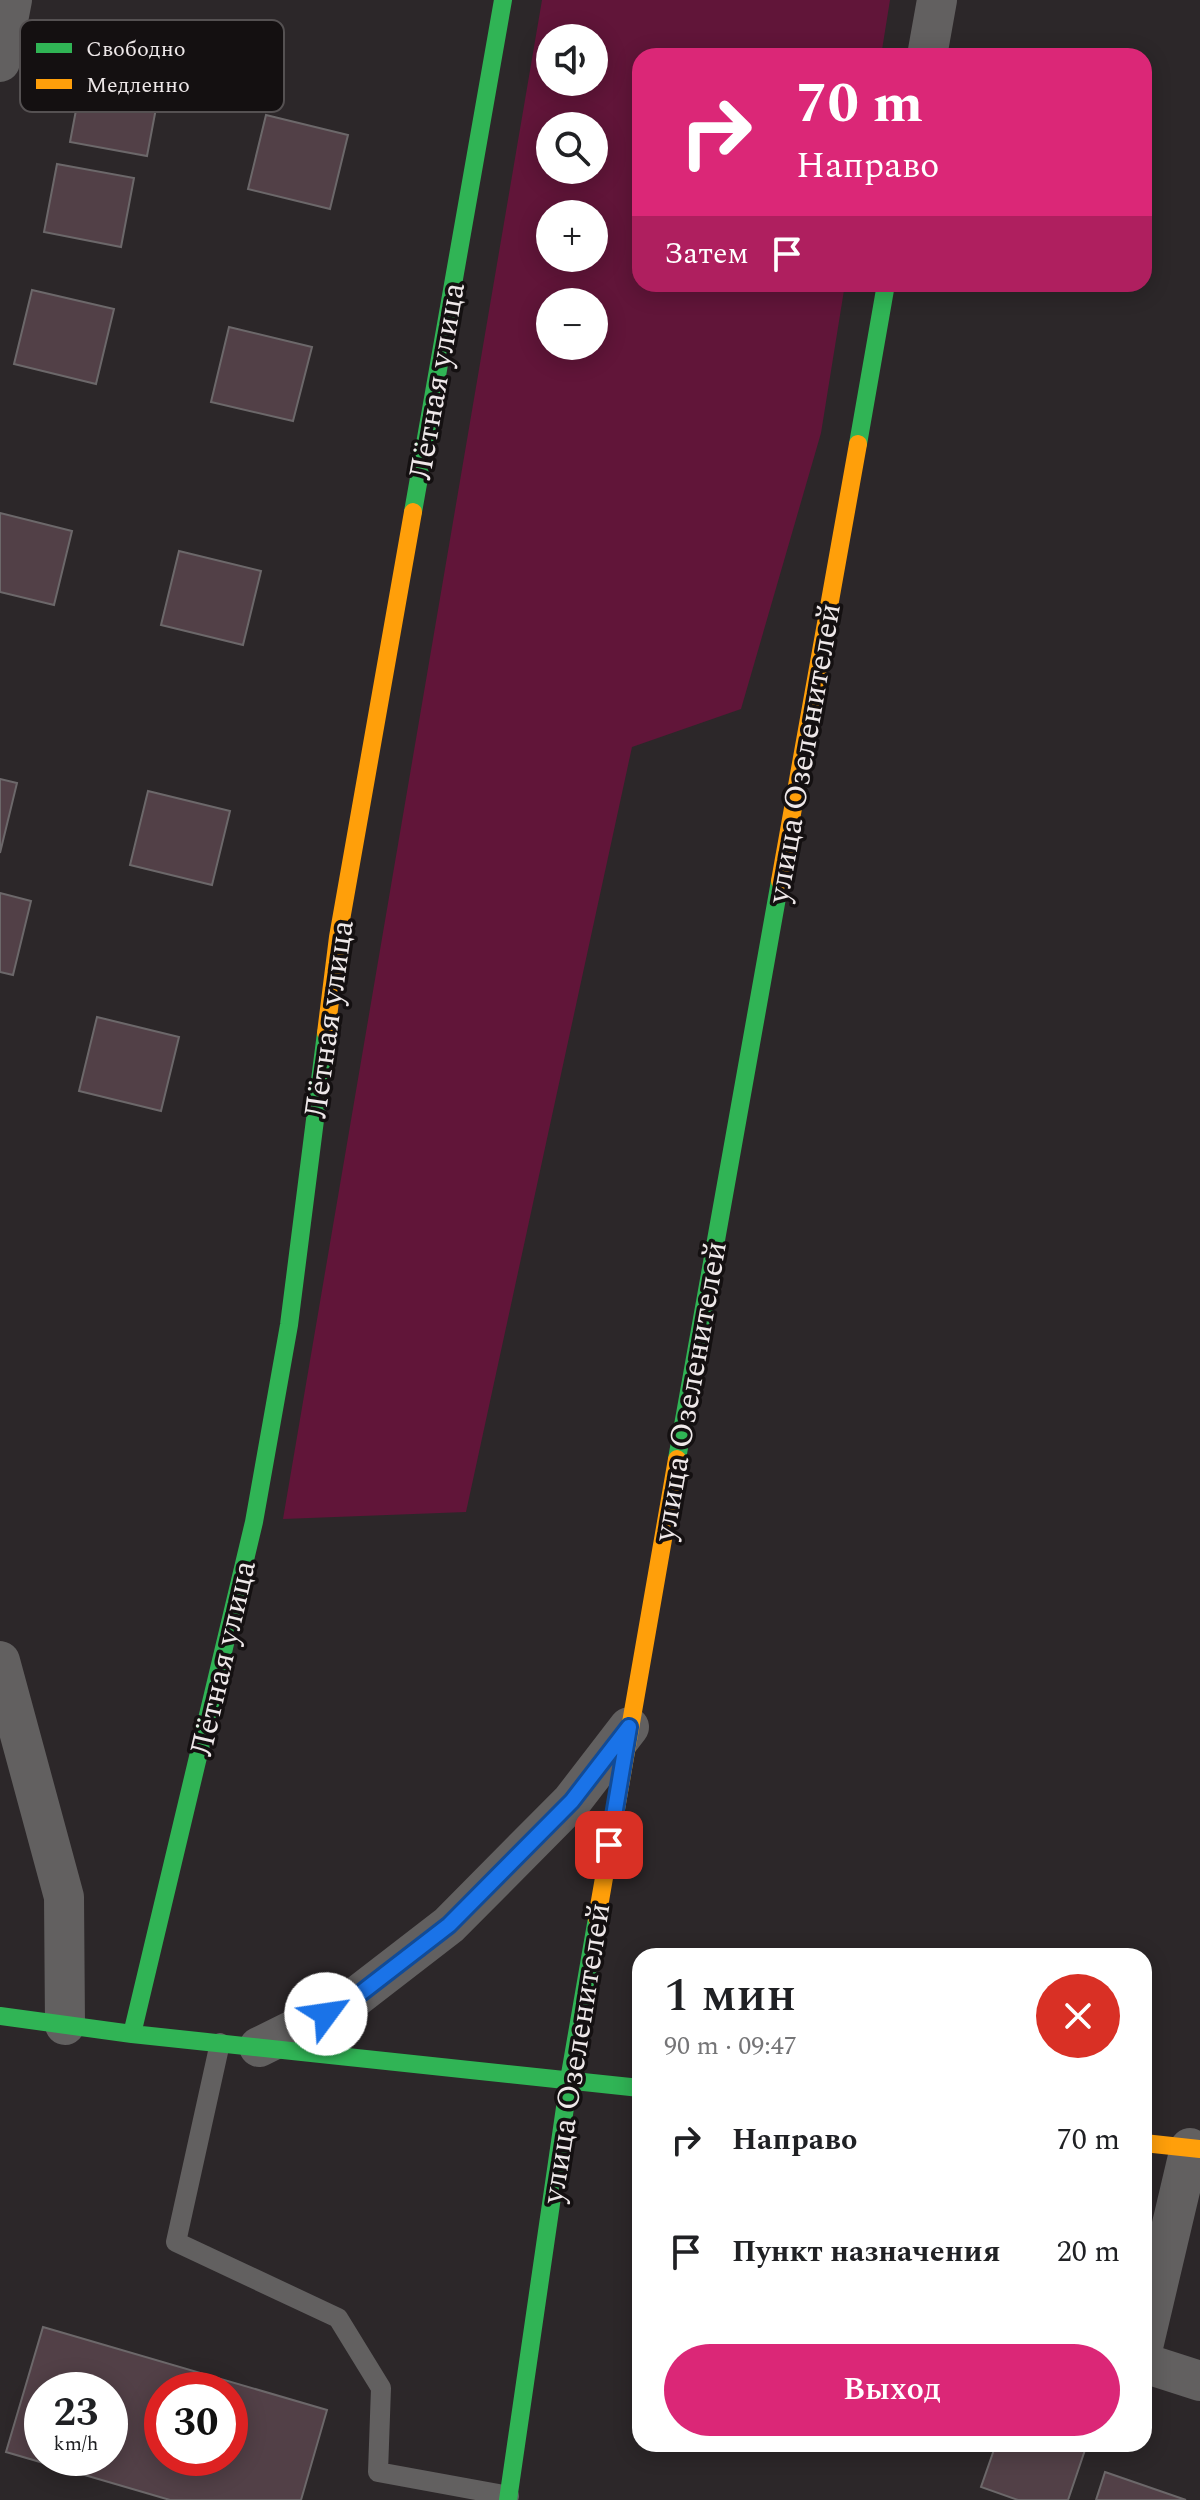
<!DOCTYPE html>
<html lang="ru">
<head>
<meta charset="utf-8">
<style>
  :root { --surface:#fff; --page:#f6f6f6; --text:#202124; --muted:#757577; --accent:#db2777 }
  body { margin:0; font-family:Spectral,serif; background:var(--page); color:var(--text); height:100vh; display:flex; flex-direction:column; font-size:30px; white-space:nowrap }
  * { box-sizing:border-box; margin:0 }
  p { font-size:26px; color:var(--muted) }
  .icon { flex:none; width:44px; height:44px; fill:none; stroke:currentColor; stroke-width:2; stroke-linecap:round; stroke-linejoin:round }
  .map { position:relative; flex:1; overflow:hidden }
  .sheet { position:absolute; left:632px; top:1948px; width:520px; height:504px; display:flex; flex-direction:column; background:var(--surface); border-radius:24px; box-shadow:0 4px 20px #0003 }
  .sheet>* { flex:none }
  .top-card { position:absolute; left:632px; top:48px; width:520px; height:244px; border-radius:24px; box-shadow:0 4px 20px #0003; background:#db2777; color:#fff; overflow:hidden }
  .buttons { position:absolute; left:536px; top:24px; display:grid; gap:16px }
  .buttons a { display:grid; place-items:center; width:72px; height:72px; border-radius:50%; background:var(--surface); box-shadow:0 4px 20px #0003; font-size:40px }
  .speed { position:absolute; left:24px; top:2372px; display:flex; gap:16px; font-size:40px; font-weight:700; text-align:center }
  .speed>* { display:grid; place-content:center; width:104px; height:104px; border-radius:50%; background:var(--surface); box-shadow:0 4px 20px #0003; line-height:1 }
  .speed small { font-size:20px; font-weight:400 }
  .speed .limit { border:12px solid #d22; background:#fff; color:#111 }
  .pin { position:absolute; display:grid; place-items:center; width:68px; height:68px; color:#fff; margin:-34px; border-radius:16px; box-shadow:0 4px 12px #0006 }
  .me { position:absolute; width:88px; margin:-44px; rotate:59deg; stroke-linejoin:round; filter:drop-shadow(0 0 6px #0008) }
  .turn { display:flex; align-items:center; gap:28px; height:168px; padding:0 32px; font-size:36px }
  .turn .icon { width:104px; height:104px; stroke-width:2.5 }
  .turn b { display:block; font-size:56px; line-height:68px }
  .then { display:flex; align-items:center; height:76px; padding:0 32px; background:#0003; gap:16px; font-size:30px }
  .round { display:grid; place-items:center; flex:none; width:84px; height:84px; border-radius:42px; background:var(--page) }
  .headline { display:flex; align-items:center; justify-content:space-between; height:136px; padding:0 32px }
  h1 { font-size:48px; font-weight:600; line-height:60px }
  .button { display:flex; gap:16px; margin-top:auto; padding:16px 32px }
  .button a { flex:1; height:92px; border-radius:48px; background:var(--accent); color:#fff; font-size:32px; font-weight:600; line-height:92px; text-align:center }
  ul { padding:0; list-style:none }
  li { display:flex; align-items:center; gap:24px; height:112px; padding:0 32px }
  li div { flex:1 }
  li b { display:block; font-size:30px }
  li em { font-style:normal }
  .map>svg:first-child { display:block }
  .green { fill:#611539; fill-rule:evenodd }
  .building { fill:#524047; stroke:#6c686a; stroke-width:2; fill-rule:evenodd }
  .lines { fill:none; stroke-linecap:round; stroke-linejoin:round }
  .lane { stroke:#626060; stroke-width:20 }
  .street { stroke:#626060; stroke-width:40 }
  .fast { stroke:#30b455; stroke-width:18 }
  .slow { stroke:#ff9f0a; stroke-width:18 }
  .route-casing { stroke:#114b97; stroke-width:20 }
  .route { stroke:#1a73e8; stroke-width:14 }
  .labels { text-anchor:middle; stroke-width:7; stroke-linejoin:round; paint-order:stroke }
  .street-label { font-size:32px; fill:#eee8e9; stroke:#141011 }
  .key { fill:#141011; stroke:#555152; stroke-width:2 }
  .key-label { font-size:22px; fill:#eee8e9 }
</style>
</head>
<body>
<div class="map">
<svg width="1200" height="2500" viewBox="0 0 1200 2500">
  <rect width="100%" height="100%" fill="#2c2729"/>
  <!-- green -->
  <path class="green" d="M542 0H890L881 56H640V284H845L821 433 741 709 632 747 466 1512 283 1519ZM550 38H594V82H550ZM550 126H594V170H550ZM550 214H594V258H550ZM550 302H594V346H550Z"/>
  <!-- building -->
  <path class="building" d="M83 73 160 87 147 156 70 142Z
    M266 115 348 135 330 209 248 189Z
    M57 164 134 178 121 247 44 232Z
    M32 290 114 309 96 384 14 364Z
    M229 327 312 347 293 421 211 402Z
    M0 513 72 531 54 605 0 592Z
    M179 551 261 571 243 645 161 625Z
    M0 779 17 783 0 853Z
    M148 791 230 811 212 885 130 865Z
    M0 893 31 901 13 975 0 972Z
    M97 1017 179 1037 161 1111 79 1091Z
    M43 2327 327 2410 301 2500H170L6 2452ZM42 2390H110V2458H42ZM162 2390H230V2458H162Z
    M996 2444H1087L1068 2500H1018L981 2487Z
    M1105 2472 1186 2500H1096Z"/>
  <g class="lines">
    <!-- lane -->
    <path class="lane" d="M220 2043 176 2242 338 2318 381 2388 378 2472 509 2496"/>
    <!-- street -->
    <path class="street" d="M927 56 937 0
      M0 62 12 0
      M0 1661 64 1897 65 2025
      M259 2047 348 2003 449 1925 572 1801 629 1727
      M1144 2343 1190 2148
      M1144 2363 1200 2381"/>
    <!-- fast -->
    <path class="fast" d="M858 444 886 284
      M413 512 503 0
      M677 1459 780 881
      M0 2016 132 2034 640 2088
      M132 2034 254 1522 289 1325 326 1033
      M508 2500 569 2080 597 1918"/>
    <!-- slow -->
    <path class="slow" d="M780 881 858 444
      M326 1033 338 937 413 512
      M597 1918 677 1459
      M1144 2143 1200 2149"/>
  </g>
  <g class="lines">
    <defs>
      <path id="route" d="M326 2014 348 2003 449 1925 572 1801 629 1727 609 1845"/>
    </defs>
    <!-- route casing -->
    <use href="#route" class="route-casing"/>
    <!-- route -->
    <use href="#route" class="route"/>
  </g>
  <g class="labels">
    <!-- street labels -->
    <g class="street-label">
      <text transform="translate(436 381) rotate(-80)" y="11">Лётная улица</text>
      <text transform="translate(803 753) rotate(-80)" y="11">улица Озеленителей</text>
      <text transform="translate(328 1019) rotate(-82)" y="11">Лётная улица</text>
      <text transform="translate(689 1391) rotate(-80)" y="11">улица Озеленителей</text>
      <text transform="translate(222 1658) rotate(-77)" y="11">Лётная улица</text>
      <text transform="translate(575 2053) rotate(-81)" y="11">улица Озеленителей</text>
    </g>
  </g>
  <!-- legend -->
  <rect x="20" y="20" width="264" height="92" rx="12" class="key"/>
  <rect x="36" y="43" width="36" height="10" fill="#30b455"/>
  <rect x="36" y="79" width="36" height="10" fill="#ff9f0a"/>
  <g class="key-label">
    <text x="86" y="56">Свободно</text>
    <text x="86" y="92">Медленно</text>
  </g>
</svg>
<div class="buttons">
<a><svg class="icon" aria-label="sound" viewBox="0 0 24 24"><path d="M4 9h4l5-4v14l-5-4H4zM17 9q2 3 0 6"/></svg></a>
<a><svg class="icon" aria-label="search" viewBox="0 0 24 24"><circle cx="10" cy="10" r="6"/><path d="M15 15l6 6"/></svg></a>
<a>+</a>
<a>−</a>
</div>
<div class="speed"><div>23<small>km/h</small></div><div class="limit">30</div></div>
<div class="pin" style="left:609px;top:1845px;background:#d93025"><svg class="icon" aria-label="arrive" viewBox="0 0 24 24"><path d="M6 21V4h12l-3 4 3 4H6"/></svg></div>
<svg class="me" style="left:326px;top:2014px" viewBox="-20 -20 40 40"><circle r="19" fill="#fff"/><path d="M0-13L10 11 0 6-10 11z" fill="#1a73e8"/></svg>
<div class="top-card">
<div class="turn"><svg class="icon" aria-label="right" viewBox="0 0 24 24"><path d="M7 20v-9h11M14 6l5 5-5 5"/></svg><div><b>70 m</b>Направо</div></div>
<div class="then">Затем<svg class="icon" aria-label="arrive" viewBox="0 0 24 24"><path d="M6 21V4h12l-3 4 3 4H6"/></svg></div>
</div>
<section class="sheet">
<div class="headline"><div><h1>1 мин</h1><p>90 m · 09:47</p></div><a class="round" style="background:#d93025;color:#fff"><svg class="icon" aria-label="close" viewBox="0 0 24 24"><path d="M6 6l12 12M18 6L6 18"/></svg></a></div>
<ul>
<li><svg class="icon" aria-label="right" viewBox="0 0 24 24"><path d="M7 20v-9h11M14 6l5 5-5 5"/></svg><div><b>Направо</b></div><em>70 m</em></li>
<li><svg class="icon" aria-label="arrive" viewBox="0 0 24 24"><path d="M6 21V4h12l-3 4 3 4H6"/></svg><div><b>Пункт назначения</b></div><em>20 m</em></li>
</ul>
<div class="button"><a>Выход</a></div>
</section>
</div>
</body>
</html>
